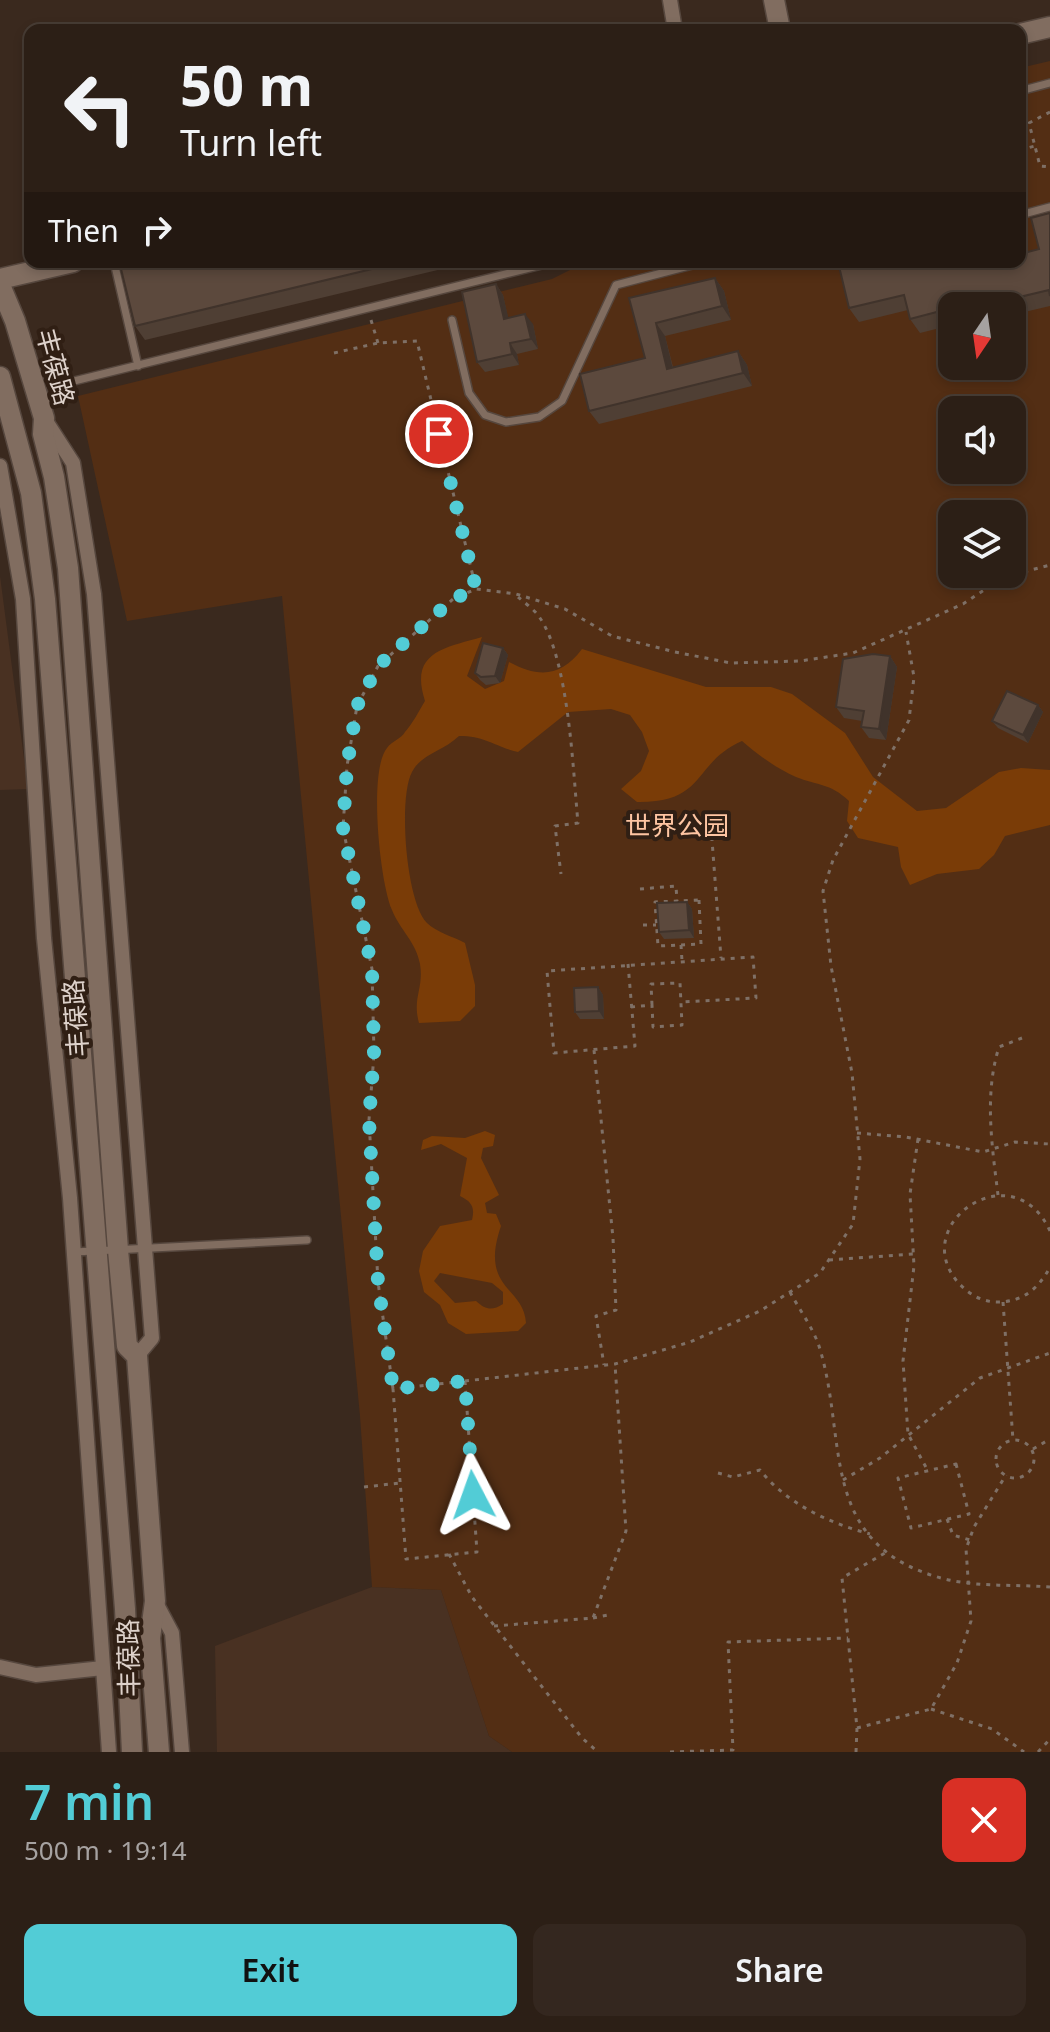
<!DOCTYPE html>
<html lang="en">
<head>
<meta charset="utf-8">
<style>
  :root { --surface:#2c1f16; --page:#34271f; --text:#f1f3f6; --muted:#a6a2a1; --line:#483d35; --accent:#52ccd6 }
  body { margin:0; font-family:"Noto Sans","Noto Sans SC",sans-serif; background:var(--page); color:var(--text); height:100vh; display:flex; flex-direction:column; font-size:30px; white-space:nowrap }
  * { box-sizing:border-box; margin:0 }
  p { font-size:26px; color:var(--muted) }
  .icon { flex:none; width:44px; height:44px; fill:none; stroke:currentColor; stroke-width:2; stroke-linecap:round; stroke-linejoin:round }
  .map { position:relative; height:1752px; overflow:hidden }
  .side { display:flex; flex-direction:column; background:var(--surface); flex:1 }
  .side>* { flex:none }
  .banner { position:absolute; left:24px; top:24px; width:1002px; height:244px; border-radius:16px; box-shadow:0 4px 12px #0003,0 0 0 2px var(--line); background:#2c1f16; color:var(--text); overflow:hidden }
  .needle { width:52px; rotate:193deg }
  .fabs { position:absolute; left:938px; top:292px; display:grid; gap:16px }
  .fabs a { display:grid; place-items:center; width:88px; height:88px; border-radius:16px; background:var(--surface); box-shadow:0 4px 12px #0003,0 0 0 2px var(--line); font-size:40px }
  .pin { position:absolute; display:grid; place-items:center; width:68px; height:68px; color:#fff; margin:-34px; border:4px solid #fff; border-radius:50%; box-shadow:0 2px 8px #0007 }
  .me { position:absolute; width:88px; margin:-44px; rotate:356deg; stroke-linejoin:round; filter:drop-shadow(0 0 6px #0008) }
  .turn { display:flex; align-items:center; gap:28px; height:168px; padding:0 24px; font-size:36px }
  .turn .icon { width:104px; height:104px; stroke-width:2.5 }
  .turn b { display:block; font-size:56px; line-height:68px }
  .then { display:flex; align-items:center; height:76px; padding:0 24px; background:#0003; gap:16px; font-size:30px }
  .round { display:grid; place-items:center; flex:none; width:84px; height:84px; border-radius:16px; background:var(--page) }
  .summary { display:flex; align-items:center; justify-content:space-between; height:136px; padding:0 24px }
  h1 { font-size:48px; font-weight:600; line-height:60px; color:var(--accent) }
  .primary-button { display:flex; gap:16px; margin-top:auto; padding:16px 24px }
  .primary-button a { flex:1; height:92px; border-radius:16px; background:var(--accent); color:#111; font-size:32px; font-weight:600; line-height:92px; text-align:center }
  .primary-button a+a { background:var(--page); color:var(--text) }
  .map>svg:first-child { display:block }
  .built { fill:#493122 }
  .green { fill:#532e14; fill-rule:evenodd }
  .water { fill:#7a3c07; fill-rule:evenodd }
  .lines { fill:none; stroke-linecap:round; stroke-linejoin:round }
  .lane-casing { stroke:#56473e; stroke-width:10 }
  .street-casing { stroke:#56473e; stroke-width:17 }
  .secondary-casing { stroke:#56473e; stroke-width:23 }
  .path { stroke:#7f7066; stroke-width:3; stroke-dasharray:4 6; stroke-linecap:butt }
  .lane { stroke:#816d60; stroke-width:7 }
  .street { stroke:#816d60; stroke-width:14 }
  .secondary { stroke:#816d60; stroke-width:20 }
  .wall { fill:#4f3f34 }
  .shaded-wall { fill:#40332b }
  .building { fill:#5c493d; stroke:#40332b; stroke-width:2 }
  .route { stroke:#52ccd6; stroke-width:14; stroke-dasharray:0 25.2 }
  .labels { text-anchor:middle; stroke-width:8; stroke-linejoin:round; paint-order:stroke }
  .street-label { font-size:26px; fill:#ded2cb; stroke:#301f14 }
  .park-label { font-size:26px; fill:#fec5a2; stroke:#301f14 }
</style>
</head>
<body>
<div class="map">
<svg width="1050" height="1752" viewBox="0 0 1050 1752">
  <rect width="100%" height="100%" fill="#3a291e"/>
  <!-- built -->
  <path class="built" d="M0 576 28 789 0 790Z
    M372 1587 441 1590 489 1736 512 1752H217L215 1646Z"/>
  <!-- green -->
  <path class="green" d="M1050 61V1752H512L489 1736 441 1590 372 1587 360 1416 282 596 127 621 78 396 552 279 586 262H1020V68ZM952 306H1012V366H952ZM952 410H1012V470H952ZM952 514H1012V574H952Z"/>
  <!-- water -->
  <path class="water" d="M482 637 467 676 485 689 504 681 509 662C539 678 561 677 582 649L706 687H771L792 694 845 733 873 777 917 811 946 808 999 772 1021 768 1050 770V825L1005 836 994 855 979 869 937 874 910 885 901 867 898 847 858 838 847 821 849 801C830 783 819 786 796 777 776 768 758 755 742 741 692 763 707 803 637 802L621 789 641 771 649 751 642 732 630 715 611 709 568 712 518 752C493 746 486 736 459 736 442 752 421 754 412 772 398 798 406 902 427 923 436 932 454 937 465 943L475 985V1006L460 1021 419 1023C412 997 424 989 420 964 416 942 400 930 392 910 380 883 368 771 387 748 392 741 401 739 405 732 413 723 419 711 425 701 409 652 444 648 482 637Z
    M485 1131 495 1135 493 1146 483 1148 481 1158 499 1195 485 1203 487 1213 496 1214 501 1226C479 1290 524 1286 526 1323L518 1331 466 1334 448 1323 440 1305 424 1292 419 1271 423 1251 440 1226 472 1220C475 1207 472 1202 460 1196L467 1158 441 1144 421 1150 423 1140 432 1136 465 1138ZM440 1273 492 1283 503 1292V1304C492 1311 486 1310 476 1301L455 1303 434 1281Z"/>
  <g class="lines">
    <defs>
      <path id="lane" d="M1020 91 1050 83
        M1020 215 1050 207
        M114 262 138 366
        M452 320 469 393 485 415 506 422 539 417 562 401 616 285 704 262
        M62 384 554 262
        M74 1252 307 1240"/>
      <path id="street" d="M670 0 675 30
        M44 418 73 463 94 594 152 1338 137 1356
        M0 466 23 599 44 938 70 1198 109 1752
        M155 1601 172 1633 182 1752
        M0 1667 36 1675 103 1668"/>
      <path id="secondary" d="M774 0 780 30
        M1020 34 1050 27
        M0 279 73 262
        M0 285 15 321 44 418 43 434 54 477 68 568 118 1250 127 1346 137 1356 155 1601 150 1638 159 1752
        M0 377 31 493 45 599 125 1609 132 1752"/>
    </defs>
    <!-- lane casing -->
    <use href="#lane" class="lane-casing"/>
    <!-- street casing -->
    <use href="#street" class="street-casing"/>
    <!-- secondary casing -->
    <use href="#secondary" class="secondary-casing"/>
    <!-- path -->
    <path class="path" d="M1050 112 1029 123 1040 166 1050 167
      M1020 150 1035 146
      M371 320 378 343
      M334 353 378 343 417 341 476 589
      M518 597C525 603 535 610 540 618 569 661 573 771 578 823L555 826 561 874
      M711 827 721 958
      M640 889 676 886 677 901
      M699 900 701 944 658 946 655 902Z
      M643 925H656
      M681 945 682 961
      M628 964 635 1046 554 1053 547 971 753 957 756 998 681 1002
      M631 1007 652 1005 653 1027 682 1025 680 983 651 984 652 1005
      M594 1050 613 1238 616 1310 596 1316 604 1365
      M857 1133 906 1137 983 1152 1015 1142 1050 1144
      M918 1139 910 1194 914 1266 903 1361 908 1434 928 1471
      M998 1195C992 1146 984 1094 999 1047L1022 1038
      M1050 1231C1014 1152 910 1222 956 1280 967 1293 980 1302 998 1302 1023 1302 1039 1288 1050 1267
      M829 1260 913 1254
      M790 1292C799 1309 813 1328 819 1346 848 1437 817 1539 934 1576 971 1588 1012 1584 1050 1587
      M1003 1302 1013 1440
      M465 1381 615 1364 690 1342 760 1311 820 1273 853 1224 860 1159 852 1073 831 966 823 891 833 860 909 720 914 677 906 632
      M465 1381 477 1552 406 1559 393 1389Z
      M393 1389 378 1282 369 1120 374 1054 372 969 343 828 347 766 357 706 378 666 453 599 476 589 516 594 565 609 612 636 675 652 731 663 800 661 853 653 963 604 1004 577 1050 565
      M996 1459a19 19 0 1 1 38 0a19 19 0 1 1-38 0Z
      M1033 1449 1050 1439
      M956 1464 969 1514 911 1528 898 1478Z
      M718 1473 733 1477 760 1470C787 1504 829 1523 870 1534
      M843 1480 880 1458 980 1378 1050 1353
      M364 1487 400 1483
      M947 1519 953 1535 970 1540
      M449 1554 472 1597 582 1738 598 1752
      M593 1618 608 1615
      M494 1626 593 1618 626 1531 615 1364
      M931 1709 992 1729 1024 1752
      M857 1728 931 1709 957 1663 971 1621 966 1549 974 1527 1006 1475
      M670 1752 733 1750 728 1642 848 1638
      M856 1752 857 1728 842 1578 885 1553
      M1038 1752 1050 1739"/>
    <!-- lane -->
    <use href="#lane" class="lane"/>
    <!-- street -->
    <use href="#street" class="street"/>
    <!-- secondary -->
    <use href="#secondary" class="secondary"/>
  </g>
  <!-- wall -->
  <path class="wall" d="M1050 213V306L1012 315V306H952V325L920 333 910 319 908 310 859 322 849 308 1020 262 1039 249Z
    M152 262H471L145 340 135 326Z
    M715 278 724 291 731 320 665 336 673 367 738 351 747 365 752 386 599 424 589 411 645 358 629 298Z
    M496 284 503 295 508 318 533 324 538 349 517 354 519 365 485 372 477 362Z
    M503 648 508 655 500 683 486 685 480 680 475 673Z
    M890 656 897 667 886 740 869 738 861 727 862 721 844 718 836 707Z
    M1038 705 1043 712 1028 743 998 728 992 721Z
    M687 902 692 909 694 938 664 939 659 932Z
    M598 987 603 995 604 1019H580L575 1012Z"/>
  <!-- shaded-wall -->
  <path class="shaded-wall" d="M715 278 724 291 731 320 722 306Z
    M496 284 503 295 511 329 504 319Z
    M525 314 533 324 538 349 531 339Z
    M656 323 665 336 676 382 667 369Z
    M510 343 517 354 519 365 512 354Z
    M738 351 747 365 752 386 743 373Z
    M503 648 508 655 500 683 495 676Z
    M890 656 897 667 886 740 879 729Z
    M1038 705 1043 712 1028 743 1023 735Z
    M687 902 692 909 694 938 689 930Z
    M598 987 603 995 604 1019 599 1011Z"/>
  <!-- building -->
  <path class="building" d="M1050 213V296L1049 290 982 306H972L971 304 962 306H952V308L910 319 904 295 849 308 838 262H1020V254L1039 249 1031 218Z
    M152 262H401L135 326 121 269Z
    M715 278 722 306 656 323 667 369 738 351 743 373 589 411 580 374 645 358 629 298Z
    M496 284 504 319 525 314 531 339 510 343 512 354 477 362 462 292Z
    M483 643 503 648 495 676 481 677 475 673Z
    M873 654 890 656 879 729 861 727 864 711 836 707 843 659Z
    M1007 691 1038 705 1023 735 992 721Z
    M687 902 689 930 659 932 657 903Z
    M598 987 599 1011 575 1012 574 988Z"/>
  <g class="lines">
    <!-- route -->
    <path class="route" d="M439 434 476 589 453 599 378 666 357 706 347 766 343 828 372 969 374 1054 369 1120 378 1282 393 1389 465 1381 473 1495"/>
  </g>
  <g class="labels">
    <!-- street labels -->
    <g class="street-label">
      <text transform="translate(55 367) rotate(75)" y="9">丰葆路</text>
      <text transform="translate(76 1018) rotate(-94)" y="9">丰葆路</text>
      <text transform="translate(129 1658) rotate(-91)" y="9">丰葆路</text>
    </g>
    <!-- park labels -->
    <g class="park-label">
      <text x="677" y="835">世界公园</text>
    </g>
  </g>
</svg>
<div class="fabs">
<a><svg class="needle" viewBox="-14 -14 28 28"><path d="M0-13l5 13h-10z" fill="#e53935"/><path d="M0 13l5-13h-10z" fill="#a6a2a1"/></svg></a>
<a><svg class="icon" aria-label="sound" viewBox="0 0 24 24"><path d="M4 9h4l5-4v14l-5-4H4zM17 9q2 3 0 6"/></svg></a>
<a><svg class="icon" aria-label="layers" viewBox="0 0 24 24"><path d="M12 4l9 5-9 5-9-5zM3 14l9 5 9-5"/></svg></a>
</div>
<div class="pin" style="left:439px;top:434px;background:#d93025"><svg class="icon" aria-label="arrive" viewBox="0 0 24 24"><path d="M6 21V4h12l-3 4 3 4H6"/></svg></div>
<svg class="me" style="left:473px;top:1495px" viewBox="-20 -20 40 40"><path d="M0-17L14 15 0 8-14 15z" fill="#52ccd6" stroke="#fff" stroke-width="4"/></svg>
<div class="banner">
<div class="turn"><svg class="icon" aria-label="left" viewBox="0 0 24 24"><path d="M17 20v-9H6M10 6l-5 5 5 5"/></svg><div><b>50 m</b>Turn left</div></div>
<div class="then">Then<svg class="icon" aria-label="right" viewBox="0 0 24 24"><path d="M7 20v-9h11M14 6l5 5-5 5"/></svg></div>
</div>
</div>
<section class="side">
<div class="summary"><div><h1>7 min</h1><p>500 m · 19:14</p></div><a class="round" style="background:#d93025;color:#fff"><svg class="icon" aria-label="close" viewBox="0 0 24 24"><path d="M6 6l12 12M18 6L6 18"/></svg></a></div>
<div class="primary-button"><a>Exit</a><a>Share</a></div>
</section>
</body>
</html>
